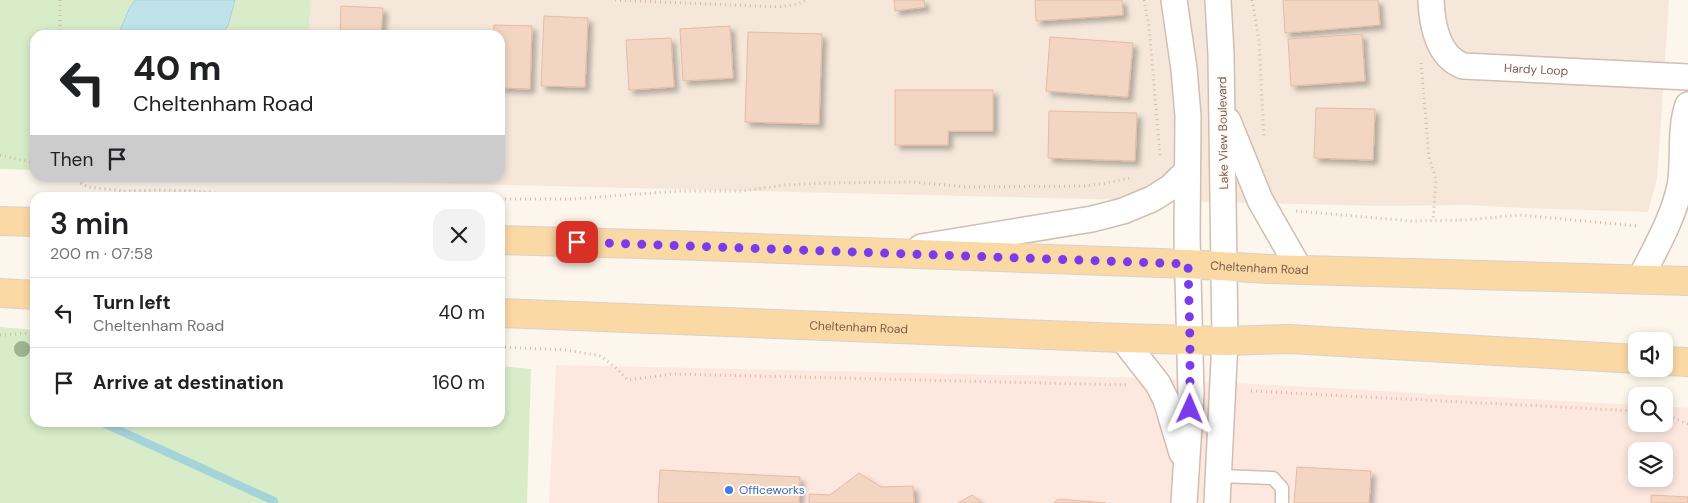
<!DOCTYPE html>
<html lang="en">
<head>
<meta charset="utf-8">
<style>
  :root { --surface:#fff; --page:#f2f2f2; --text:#202124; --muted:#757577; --line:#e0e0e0 }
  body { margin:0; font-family:"DM Sans",sans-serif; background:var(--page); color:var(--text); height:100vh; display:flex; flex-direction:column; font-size:19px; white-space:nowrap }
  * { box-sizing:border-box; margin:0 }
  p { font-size:16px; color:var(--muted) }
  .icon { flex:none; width:28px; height:28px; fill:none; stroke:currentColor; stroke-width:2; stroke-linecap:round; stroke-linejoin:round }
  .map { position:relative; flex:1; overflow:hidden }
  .drawer { position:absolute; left:30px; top:192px; width:475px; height:235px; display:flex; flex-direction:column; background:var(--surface); border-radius:15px; box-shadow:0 2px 8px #0003 }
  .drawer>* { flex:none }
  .banner { position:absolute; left:30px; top:30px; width:475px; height:152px; border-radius:15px; box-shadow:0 2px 8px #0003; background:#fff; color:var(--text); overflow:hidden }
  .fabs { position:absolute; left:1628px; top:332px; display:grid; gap:10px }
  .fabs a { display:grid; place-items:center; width:45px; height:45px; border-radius:10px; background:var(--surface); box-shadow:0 2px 8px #0003; font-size:25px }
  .pin { position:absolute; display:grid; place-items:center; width:42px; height:42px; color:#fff; margin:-21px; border-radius:10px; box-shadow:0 2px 8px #0006 }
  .me { position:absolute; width:55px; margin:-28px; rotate:1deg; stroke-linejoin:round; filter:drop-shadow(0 0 4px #0008) }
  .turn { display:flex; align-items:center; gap:18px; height:105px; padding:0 20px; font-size:22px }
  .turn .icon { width:65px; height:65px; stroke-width:2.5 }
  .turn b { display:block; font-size:35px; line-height:42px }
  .then { display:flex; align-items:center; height:48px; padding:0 20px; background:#0003; gap:10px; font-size:19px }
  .round { display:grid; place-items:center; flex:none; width:52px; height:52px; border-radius:15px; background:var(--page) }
  .summary { display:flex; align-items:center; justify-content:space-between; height:85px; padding:0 20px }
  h1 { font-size:30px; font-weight:600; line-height:38px }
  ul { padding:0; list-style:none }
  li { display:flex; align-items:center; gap:15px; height:70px; padding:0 20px; border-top:1px solid var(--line) }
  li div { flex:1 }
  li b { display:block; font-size:19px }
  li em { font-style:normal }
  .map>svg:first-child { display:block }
  .residential { fill:#f5e8da }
  .commercial { fill:#fde8e0; fill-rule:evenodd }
  .green { fill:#d8ecc9 }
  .water { fill:#bfe3e8; stroke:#a5d3da }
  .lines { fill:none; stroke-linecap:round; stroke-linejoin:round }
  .stream { stroke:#a5d3da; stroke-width:8 }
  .building { fill:#f3d5c3; stroke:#e6bba3; filter:url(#shadow) }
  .service-casing { stroke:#d1beb0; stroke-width:15 }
  .minor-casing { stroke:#d1beb0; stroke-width:28 }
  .primary-casing { stroke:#dad1cd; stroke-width:30 }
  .path { stroke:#d9b8a5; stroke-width:3; stroke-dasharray:1 4; stroke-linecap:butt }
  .service { stroke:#fff; stroke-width:12 }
  .minor { stroke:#fff; stroke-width:25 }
  .primary { stroke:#fbd9a5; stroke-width:28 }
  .tree { fill:#a0b28e }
  .route { stroke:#7c3aed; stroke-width:9; stroke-dasharray:0 16.2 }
  .shop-dot { fill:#3f7fe0; stroke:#fffaf3; stroke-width:2 }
  .labels { text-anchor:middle; stroke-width:4; stroke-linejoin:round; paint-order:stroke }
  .street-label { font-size:12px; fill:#7a5c4d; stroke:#fffaf3 }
  .shop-label { font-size:12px; fill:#366cbe; stroke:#fffaf3; text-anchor:start }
</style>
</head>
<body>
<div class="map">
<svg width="1688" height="503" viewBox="0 0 1688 503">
  <defs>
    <filter id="shadow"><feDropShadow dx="4.5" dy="4.5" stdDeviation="2.5" flood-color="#0004"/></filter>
  </defs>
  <rect width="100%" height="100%" fill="#fdf6ec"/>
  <!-- residential -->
  <path class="residential" d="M311 0H1669L1657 179 1648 212 1522 208 1467 205 1381 206 297 180 298 178H500V35H308Z"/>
  <!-- commercial -->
  <path class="commercial" d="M556 365 1147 378 1636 405V424H1664V406L1688 408V503H549ZM1636 451H1664V479H1636Z"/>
  <!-- green -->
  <path class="green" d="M0 0H311L308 35H35V170L0 169Z
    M0 327 35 330V422H500V366L531 369 527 503H0Z"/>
  <!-- water -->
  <path class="water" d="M135 0H235L228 26 220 35H118L130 7Z"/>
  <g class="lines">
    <!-- stream -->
    <path class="stream" d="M101 422 274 501V503"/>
  </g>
  <!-- building -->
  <path class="building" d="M894 0H924L925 7 895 11Z
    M1035 0H1122L1123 15 1036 21Z
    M1283 0H1378L1380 25 1285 33Z
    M341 6 383 8 381 35H340Z
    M544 16 588 18 585 87 541 86Z
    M494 25 532 26 530 89 500 88V35H493Z
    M730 26 733 78 683 81 680 29Z
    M748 32 822 34 819 124 745 122Z
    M1362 34 1365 81 1291 86 1288 39Z
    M1050 37 1133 43 1128 97 1046 91Z
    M671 38 674 87 629 90 626 40Z
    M895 90H993V131H948V145H895Z
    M1316 108 1375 109 1373 160 1314 158Z
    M1049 111 1137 113 1135 161 1048 158Z
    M1297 467 1371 471 1369 503H1294Z
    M660 470 800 477 799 503H658Z
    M859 473 881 487 913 486 914 503H809V494L830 495Z
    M972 495 982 503H958Z
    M1651 495 1688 497V503H1651Z
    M1058 499 1106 503H1054Z"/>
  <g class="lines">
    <defs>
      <path id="service" d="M1220 476 1273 478 1282 488V503"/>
      <g id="minor">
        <path d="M1174 0 1184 69 1188 116 1187 236 1191 394 1184 503"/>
        <path id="s1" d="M1431 0C1432 25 1437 56 1463 66L1688 77"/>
        <path d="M1228 121 1260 200 1300 270"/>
        <path d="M921 247 1092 219 1123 211 1152 199 1171 187 1187 171"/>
        <path d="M1640 279C1655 249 1673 219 1680 186 1685 159 1679 131 1688 105"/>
        <path d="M1122 338 1158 384 1166 400 1182 453"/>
        <path d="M1217 503 1225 341 1221 54 1218 0"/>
      </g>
      <g id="primary">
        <path d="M0 221 35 222"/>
        <path id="s2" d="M500 240 673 245 1187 264 1268 269 1688 281"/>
        <path d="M0 293 35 295"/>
        <path id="s3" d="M500 313 1122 338 1225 341 1289 339 1636 359"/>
        <path d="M1664 361 1688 362"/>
      </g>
    </defs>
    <!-- service casing -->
    <use href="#service" class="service-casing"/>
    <!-- minor casing -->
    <use href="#minor" class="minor-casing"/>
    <!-- primary casing -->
    <use href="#primary" class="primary-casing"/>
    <!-- path -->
    <path class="path" d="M60 0V35
      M615 0 779 7 798 4 806 0
      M1144 0 1149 26 1160 155
      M1252 0 1259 41 1264 139
      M1421 63 1429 157 1436 179 1433 221
      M0 155 35 163
      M72 178 88 187 124 191 158 190 196 191 231 195 314 198
      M500 199H571L679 191H742L785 185 824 183 912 182 968 187 1085 186 1106 183 1130 178
      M1296 211 1411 221 1465 220 1520 215 1638 226
      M0 335 35 333
      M500 347 566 350 601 356 617 369 628 380 672 374 1126 385
      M1251 391 1636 411
      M1664 414 1688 424"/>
    <!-- service -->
    <use href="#service" class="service"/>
    <!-- minor -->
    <use href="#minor" class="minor"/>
    <!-- primary -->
    <use href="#primary" class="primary"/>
  </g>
  <!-- trees -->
  <circle class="tree" cx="22" cy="349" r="8"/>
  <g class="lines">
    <!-- route -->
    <path class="route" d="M577 242 1188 264 1190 340V409"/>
  </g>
  <!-- markers -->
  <circle class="shop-dot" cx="729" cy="490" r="5"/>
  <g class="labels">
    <!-- street labels -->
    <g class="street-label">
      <text dy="4" stroke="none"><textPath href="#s1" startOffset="151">Hardy Loop</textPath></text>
      <text transform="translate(1223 133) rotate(-91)" y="4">Lake View Boulevard</text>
      <text dy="4" stroke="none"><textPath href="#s2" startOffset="760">Cheltenham Road</textPath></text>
      <text dy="4" stroke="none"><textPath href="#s3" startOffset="359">Cheltenham Road</textPath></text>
    </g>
    <!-- shop labels -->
    <g class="shop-label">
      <text x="739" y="494">Officeworks</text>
    </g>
  </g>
</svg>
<div class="fabs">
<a><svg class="icon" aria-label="sound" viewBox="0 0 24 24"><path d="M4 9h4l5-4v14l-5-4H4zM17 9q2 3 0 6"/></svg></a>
<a><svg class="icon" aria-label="search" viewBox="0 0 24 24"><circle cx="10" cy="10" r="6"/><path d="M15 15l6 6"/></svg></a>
<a><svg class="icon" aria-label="layers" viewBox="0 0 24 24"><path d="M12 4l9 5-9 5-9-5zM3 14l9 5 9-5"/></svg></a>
</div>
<div class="pin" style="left:577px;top:242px;background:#d93025"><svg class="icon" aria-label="arrive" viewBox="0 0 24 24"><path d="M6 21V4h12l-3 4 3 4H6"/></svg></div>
<svg class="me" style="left:1190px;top:409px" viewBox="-20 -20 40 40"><path d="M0-17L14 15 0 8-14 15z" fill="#7c3aed" stroke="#fff" stroke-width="4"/></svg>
<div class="banner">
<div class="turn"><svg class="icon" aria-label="left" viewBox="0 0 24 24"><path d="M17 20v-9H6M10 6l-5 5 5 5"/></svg><div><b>40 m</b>Cheltenham Road</div></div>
<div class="then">Then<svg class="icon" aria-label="arrive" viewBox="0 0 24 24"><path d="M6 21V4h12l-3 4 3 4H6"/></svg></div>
</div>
<section class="drawer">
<div class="summary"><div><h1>3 min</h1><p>200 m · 07:58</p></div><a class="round"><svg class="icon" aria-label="close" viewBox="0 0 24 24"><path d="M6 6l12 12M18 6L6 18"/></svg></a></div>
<ul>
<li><svg class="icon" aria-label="left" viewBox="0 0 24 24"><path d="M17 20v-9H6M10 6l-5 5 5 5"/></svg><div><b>Turn left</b><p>Cheltenham Road</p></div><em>40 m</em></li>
<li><svg class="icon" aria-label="arrive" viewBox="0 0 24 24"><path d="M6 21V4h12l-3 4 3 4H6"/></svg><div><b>Arrive at destination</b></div><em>160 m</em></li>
</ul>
</section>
</div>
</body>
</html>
